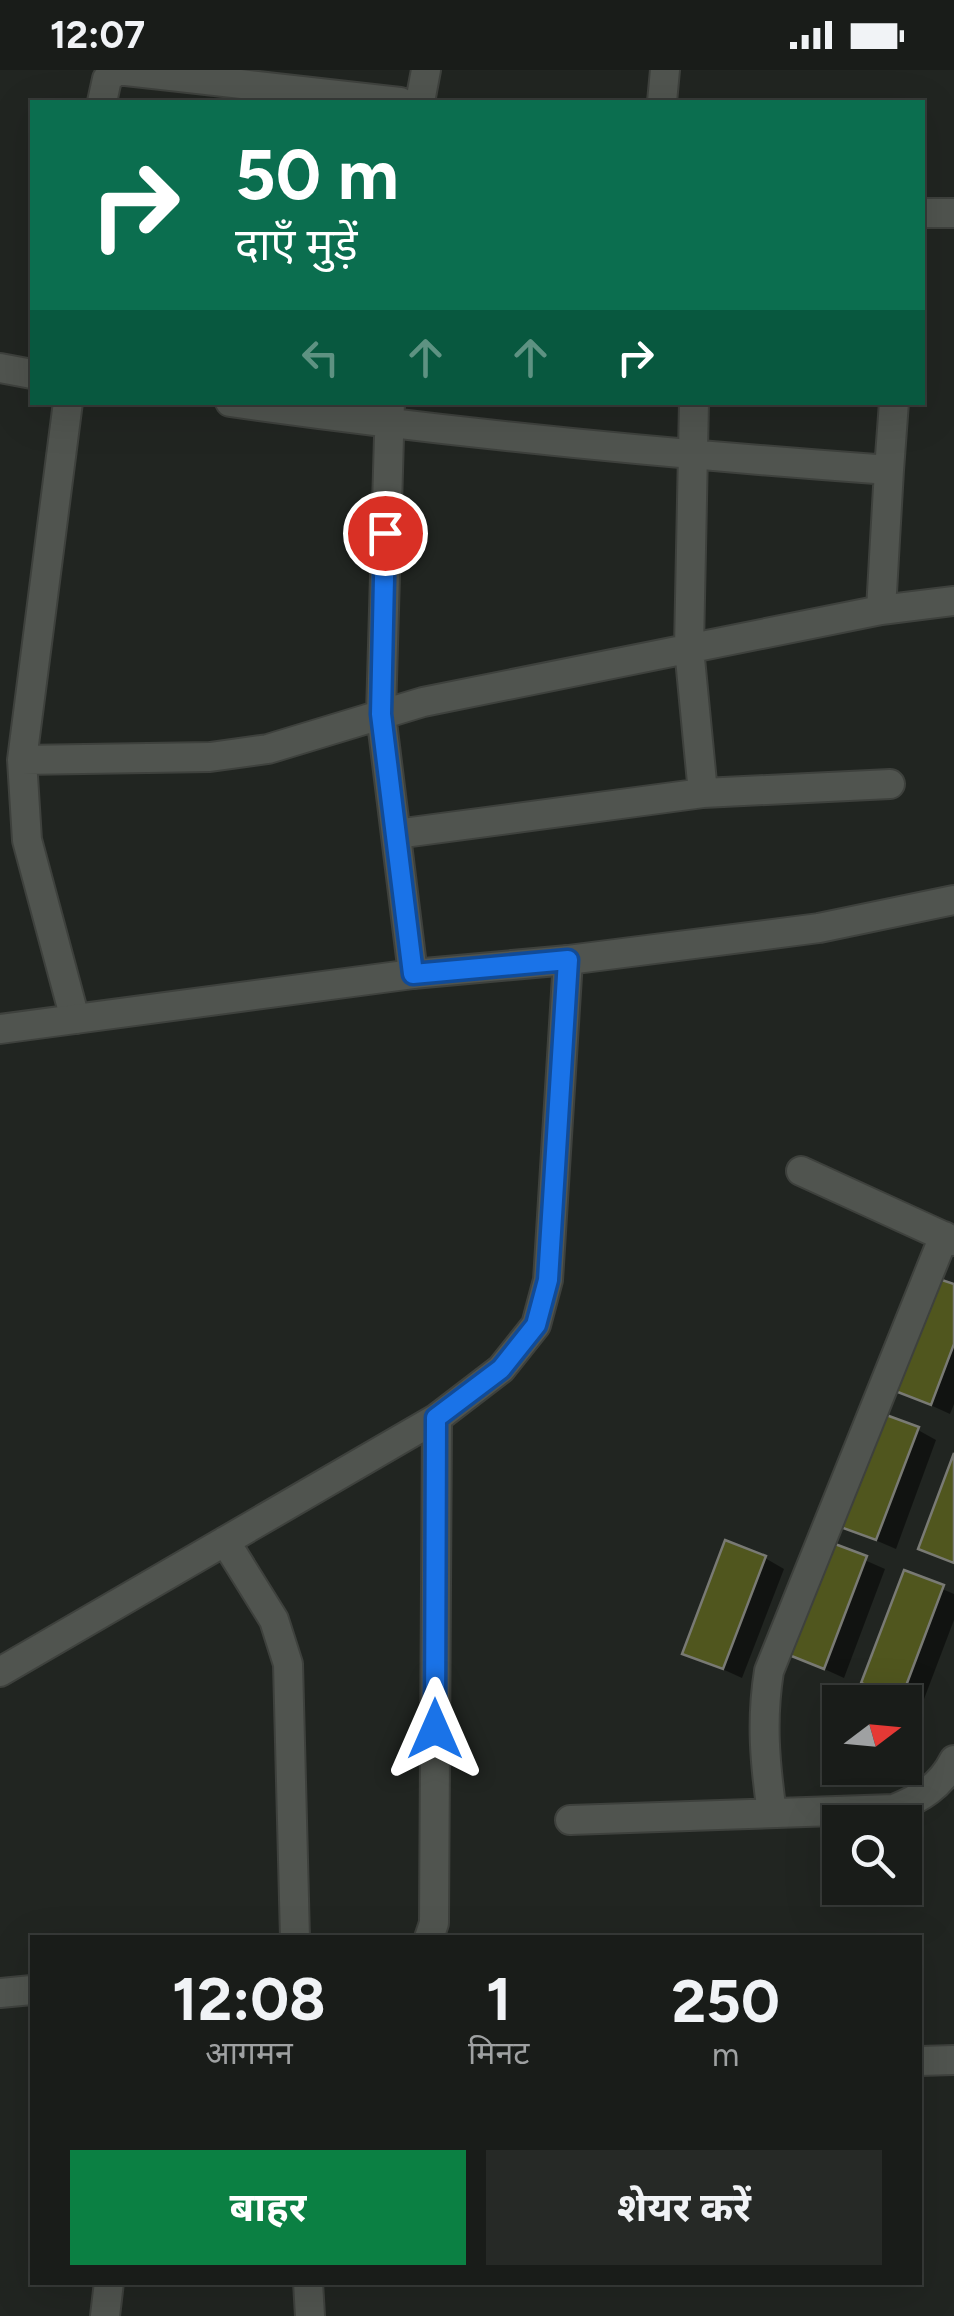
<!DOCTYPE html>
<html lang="hi">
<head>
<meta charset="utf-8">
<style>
  :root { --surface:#191c19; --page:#262926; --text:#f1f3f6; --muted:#9fa1a2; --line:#373a38; --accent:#0b8043 }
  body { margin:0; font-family:Figtree,"Noto Sans Devanagari",sans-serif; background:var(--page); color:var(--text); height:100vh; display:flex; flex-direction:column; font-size:38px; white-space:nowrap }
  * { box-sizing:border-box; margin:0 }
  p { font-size:32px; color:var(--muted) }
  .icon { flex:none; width:55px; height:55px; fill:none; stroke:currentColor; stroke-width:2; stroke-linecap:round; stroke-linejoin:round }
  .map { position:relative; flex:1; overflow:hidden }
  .side { position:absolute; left:30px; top:1865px; width:892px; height:350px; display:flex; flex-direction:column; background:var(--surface); border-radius:0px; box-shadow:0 10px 40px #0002,0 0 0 2px var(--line) }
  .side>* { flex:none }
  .guide { position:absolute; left:30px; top:30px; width:895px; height:305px; border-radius:0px; box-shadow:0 10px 40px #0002,0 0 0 2px var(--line); background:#0b6e4f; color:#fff; overflow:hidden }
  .needle { width:65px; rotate:74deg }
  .tools { position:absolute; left:822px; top:1615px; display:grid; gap:20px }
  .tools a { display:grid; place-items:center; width:100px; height:100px; border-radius:0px; background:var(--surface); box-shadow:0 10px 40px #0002,0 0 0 2px var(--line); font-size:50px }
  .pin { position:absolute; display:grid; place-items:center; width:85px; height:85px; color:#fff; margin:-42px; border:5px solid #fff; border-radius:50%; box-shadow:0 2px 10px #0007 }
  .me { position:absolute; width:110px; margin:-55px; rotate:0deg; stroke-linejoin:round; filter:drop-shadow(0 0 8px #0008) }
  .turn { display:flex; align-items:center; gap:35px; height:210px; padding:0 40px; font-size:45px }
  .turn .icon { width:130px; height:130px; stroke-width:2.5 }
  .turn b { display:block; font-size:70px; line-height:85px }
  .lanes { display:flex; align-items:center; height:95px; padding:0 40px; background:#0003; justify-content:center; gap:50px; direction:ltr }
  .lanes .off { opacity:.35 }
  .eta { display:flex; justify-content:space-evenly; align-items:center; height:170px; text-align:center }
  .eta b { font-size:60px; font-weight:700; line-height:70px }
  .cta { display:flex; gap:20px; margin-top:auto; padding:20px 40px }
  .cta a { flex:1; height:115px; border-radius:0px; background:var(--accent); color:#fff; font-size:40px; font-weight:700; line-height:115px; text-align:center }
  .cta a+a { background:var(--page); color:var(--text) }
  .status { display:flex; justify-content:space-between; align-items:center; height:70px; padding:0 50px; background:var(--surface); direction:ltr }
  .status svg { height:28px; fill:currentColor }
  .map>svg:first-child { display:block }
  .shadow { fill:#0007 }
  .building { fill:#50561e; stroke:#797a74; stroke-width:2.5 }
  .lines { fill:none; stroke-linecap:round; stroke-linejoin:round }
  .minor-casing { stroke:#3e413d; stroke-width:32 }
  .tertiary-casing { stroke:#3e413d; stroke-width:32 }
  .minor { stroke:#50544f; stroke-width:28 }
  .tertiary { stroke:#50544f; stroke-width:28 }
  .route-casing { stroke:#114b97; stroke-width:25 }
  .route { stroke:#1a73e8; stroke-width:18 }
</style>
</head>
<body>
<div class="status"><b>12:07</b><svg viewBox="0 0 49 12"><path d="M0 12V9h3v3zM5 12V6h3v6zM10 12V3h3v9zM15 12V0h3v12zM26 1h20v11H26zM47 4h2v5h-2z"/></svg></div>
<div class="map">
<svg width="954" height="2246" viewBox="0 0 954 2246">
  <rect width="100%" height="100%" fill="#212521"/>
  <!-- shadow -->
  <path class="shadow" d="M954 1217V1334L950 1344 893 1318Z
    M918 1360 936 1370 896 1479 838 1454Z
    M828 1474 885 1499 844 1608 787 1582Z
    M765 1488 784 1499 742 1608 685 1582Z
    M905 1503 954 1524V1550L921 1637 864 1612Z"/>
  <!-- building -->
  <path class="building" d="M933 1207 954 1214V1274L931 1335 890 1319Z
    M878 1342 919 1357 876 1470 835 1455Z
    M954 1383V1493L918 1479Z
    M725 1470 766 1486 723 1599 682 1584Z
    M827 1471 867 1486 824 1599 784 1583Z
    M904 1500 944 1515 901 1629 861 1613Z"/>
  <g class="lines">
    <defs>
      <path id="minor" d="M102 32 107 9 117 0 400 32
        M420 32 426 0
        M662 32 665 0
        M922 143H954
        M0 298 32 304
        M68 332 22 690 27 770 75 949
        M230 332C449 363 668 384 889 400L881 540
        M390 332 381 644 413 904
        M889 400 894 332
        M22 690 210 687 268 679 423 632 881 540 954 531
        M703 723 890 714
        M396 764 703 723 689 578 694 332
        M801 1101 954 1171
        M225 1471 274 1550 288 1594 295 1868
        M0 1602 437 1348 501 1299 536 1255 548 1210 568 890
        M772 1743C765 1694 761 1651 769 1601L944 1166
        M570 1750 894 1739C921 1728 941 1716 954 1690
        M429 1868 434 1853 437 1348
        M0 1923 32 1920
        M920 1991 954 1990
        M308 2212 310 2246
        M105 2246 109 2212"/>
      <path id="tertiary" d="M0 959 413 904 568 890 819 858 954 830"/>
    </defs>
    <!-- minor casing -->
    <use href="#minor" class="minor-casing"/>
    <!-- tertiary casing -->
    <use href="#tertiary" class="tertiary-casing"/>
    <!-- minor -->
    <use href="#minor" class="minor"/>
    <!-- tertiary -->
    <use href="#tertiary" class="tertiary"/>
  </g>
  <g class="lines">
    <defs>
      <path id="route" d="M385 463 381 644 413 904 568 890 548 1210 536 1255 501 1299 436 1348 435 1659"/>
    </defs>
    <!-- route casing -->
    <use href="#route" class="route-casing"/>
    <!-- route -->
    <use href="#route" class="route"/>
  </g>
</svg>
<div class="tools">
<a><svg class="needle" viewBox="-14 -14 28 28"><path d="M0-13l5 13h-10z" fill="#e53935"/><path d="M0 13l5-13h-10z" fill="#9fa1a2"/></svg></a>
<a><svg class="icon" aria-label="search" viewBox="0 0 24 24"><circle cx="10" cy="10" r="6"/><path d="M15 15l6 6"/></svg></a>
</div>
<div class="pin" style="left:385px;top:463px;background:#d93025"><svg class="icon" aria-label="arrive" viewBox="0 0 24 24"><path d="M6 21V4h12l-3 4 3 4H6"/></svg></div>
<svg class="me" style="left:435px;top:1659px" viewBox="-20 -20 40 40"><path d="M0-17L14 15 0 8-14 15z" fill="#1a73e8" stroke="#fff" stroke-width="4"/></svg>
<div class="guide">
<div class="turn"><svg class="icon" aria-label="right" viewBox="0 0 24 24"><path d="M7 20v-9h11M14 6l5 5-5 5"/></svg><div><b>50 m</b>दाएँ मुड़ें</div></div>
<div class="lanes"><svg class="icon off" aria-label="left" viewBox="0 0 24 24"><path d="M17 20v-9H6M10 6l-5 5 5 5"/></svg><svg class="icon off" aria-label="ahead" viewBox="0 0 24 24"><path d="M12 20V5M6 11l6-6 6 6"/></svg><svg class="icon off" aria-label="ahead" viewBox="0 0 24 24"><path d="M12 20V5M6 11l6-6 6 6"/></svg><svg class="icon" aria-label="right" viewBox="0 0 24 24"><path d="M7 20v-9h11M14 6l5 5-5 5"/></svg></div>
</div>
<section class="side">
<div class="eta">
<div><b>12:08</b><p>आगमन</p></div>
<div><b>1</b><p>मिनट</p></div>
<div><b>250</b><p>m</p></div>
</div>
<div class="cta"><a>बाहर</a><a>शेयर करें</a></div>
</section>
</div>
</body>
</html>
